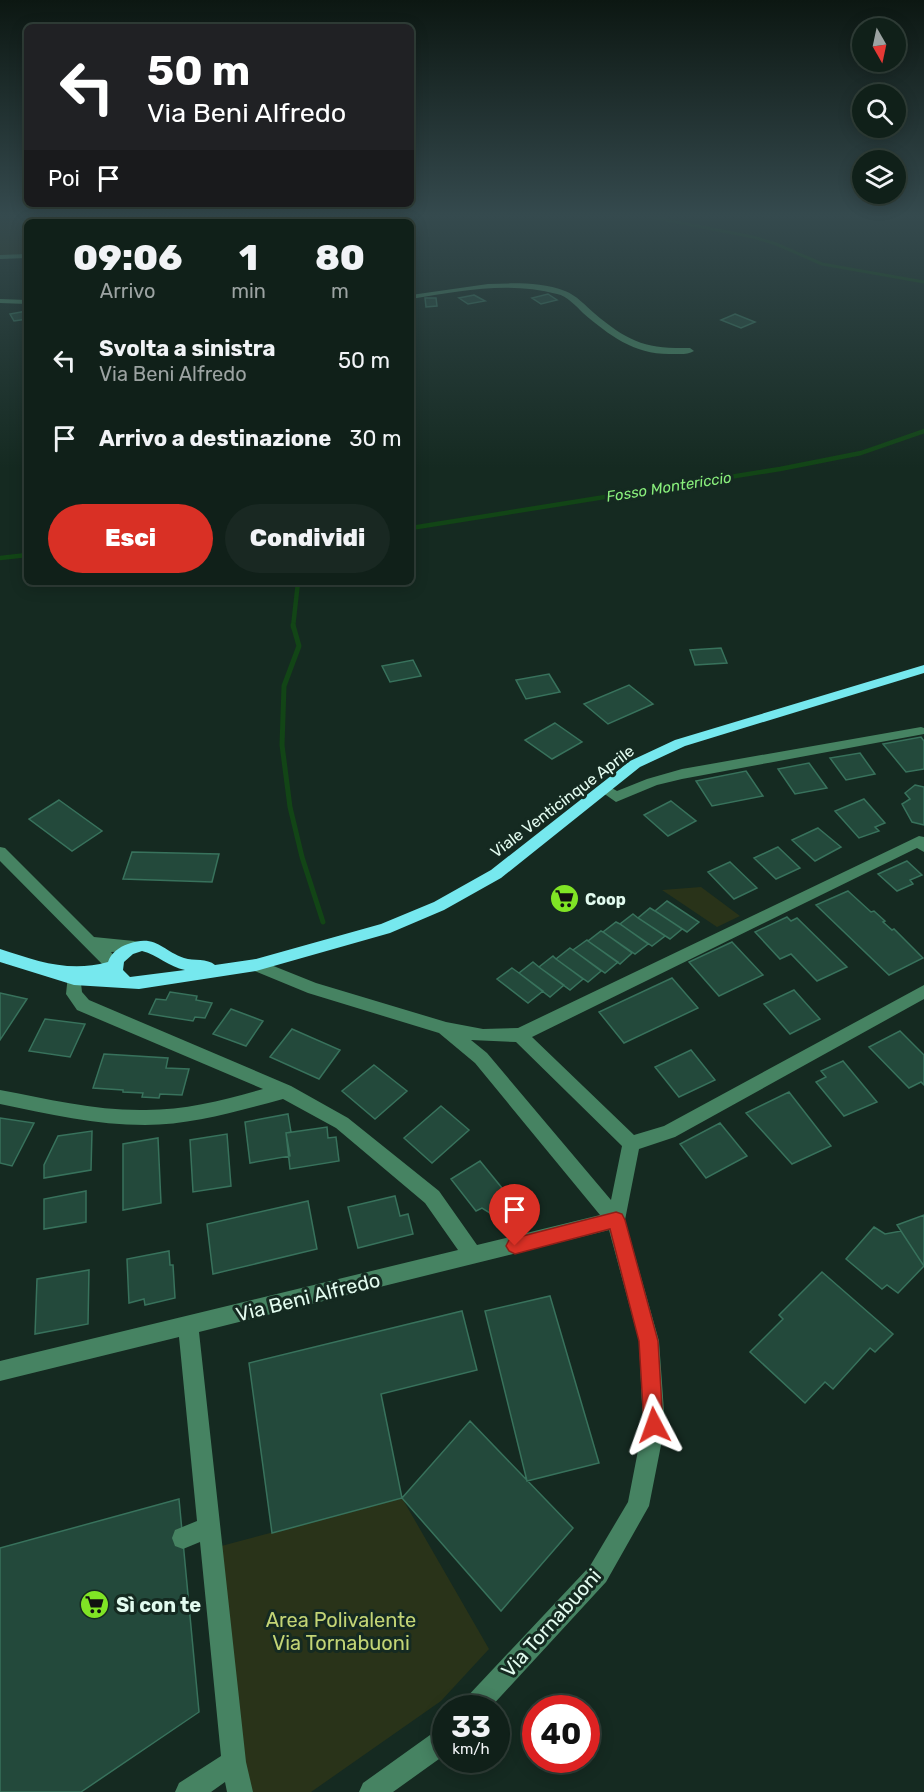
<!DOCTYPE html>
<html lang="it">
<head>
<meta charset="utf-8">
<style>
  :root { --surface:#102019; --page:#192822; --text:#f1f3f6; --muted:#9ca3a2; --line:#303e38; --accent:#d93025 }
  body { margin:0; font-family:Rubik,sans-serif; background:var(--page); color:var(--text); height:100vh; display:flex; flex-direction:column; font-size:22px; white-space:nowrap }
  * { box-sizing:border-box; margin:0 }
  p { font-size:20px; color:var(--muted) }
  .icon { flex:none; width:33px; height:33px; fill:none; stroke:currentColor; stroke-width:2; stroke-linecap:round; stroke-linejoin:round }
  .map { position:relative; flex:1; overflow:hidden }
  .details { position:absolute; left:24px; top:219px; width:390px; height:366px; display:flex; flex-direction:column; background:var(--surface); border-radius:9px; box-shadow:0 3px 15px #0003,0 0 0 2px var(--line) }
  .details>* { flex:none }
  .hud { position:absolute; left:24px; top:24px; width:390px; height:183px; border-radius:9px; box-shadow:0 3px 15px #0003,0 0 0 2px var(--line); background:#202124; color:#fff; overflow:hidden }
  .needle { width:39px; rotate:171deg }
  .buttons { position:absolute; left:852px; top:18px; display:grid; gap:12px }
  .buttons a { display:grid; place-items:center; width:54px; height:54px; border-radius:50%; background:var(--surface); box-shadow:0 3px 15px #0003,0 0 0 2px var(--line); font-size:30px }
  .speed { position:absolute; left:432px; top:1695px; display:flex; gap:12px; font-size:30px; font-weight:700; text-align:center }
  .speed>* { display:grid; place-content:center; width:78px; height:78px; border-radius:50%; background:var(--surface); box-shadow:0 3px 15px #0003,0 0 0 2px var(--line); line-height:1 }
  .speed small { font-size:15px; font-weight:400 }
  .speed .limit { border:9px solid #d22; background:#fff; color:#111 }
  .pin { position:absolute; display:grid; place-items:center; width:51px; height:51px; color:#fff; margin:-62px -26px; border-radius:50% 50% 50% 0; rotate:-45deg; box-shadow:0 0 6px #0007 }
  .pin .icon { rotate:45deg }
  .me { position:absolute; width:66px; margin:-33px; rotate:356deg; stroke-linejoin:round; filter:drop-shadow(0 0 4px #0008) }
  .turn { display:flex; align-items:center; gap:21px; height:126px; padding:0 24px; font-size:27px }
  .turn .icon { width:78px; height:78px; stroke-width:2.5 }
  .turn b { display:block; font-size:42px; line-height:51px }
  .then { display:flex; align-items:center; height:57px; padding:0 24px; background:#0003; gap:12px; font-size:22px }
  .eta { display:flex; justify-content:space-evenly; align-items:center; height:102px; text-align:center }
  .eta b { font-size:36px; font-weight:800; line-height:42px }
  .primary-button { display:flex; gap:12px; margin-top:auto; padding:12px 24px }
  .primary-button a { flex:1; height:69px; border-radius:36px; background:var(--accent); color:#fff; font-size:24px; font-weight:800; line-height:69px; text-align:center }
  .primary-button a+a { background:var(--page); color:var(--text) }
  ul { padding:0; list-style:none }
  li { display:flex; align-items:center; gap:18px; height:78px; padding:0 24px }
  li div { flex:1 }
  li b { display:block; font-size:22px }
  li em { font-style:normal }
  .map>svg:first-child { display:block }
  .green { fill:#293319 }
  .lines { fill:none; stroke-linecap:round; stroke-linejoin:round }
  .stream-far2 { stroke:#124516; stroke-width:3 }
  .stream-far1 { stroke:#124516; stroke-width:4.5 }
  .stream { stroke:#124516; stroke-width:5 }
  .building { fill:#23493b; stroke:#38725c; stroke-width:1.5 }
  .minor { fill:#468362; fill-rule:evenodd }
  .major { fill:#76e8ee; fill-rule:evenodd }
  .route { fill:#d93025; stroke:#8d1f18; stroke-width:1.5 }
  .labels { text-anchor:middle; stroke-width:6; stroke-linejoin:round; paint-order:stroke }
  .far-water-label { font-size:15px; font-style:italic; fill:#89ef7c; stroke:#152a21 }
  .street-label { font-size:16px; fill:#e2fbef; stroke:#152a21 }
  .poi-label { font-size:16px; font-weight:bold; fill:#e2fbef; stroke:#152a21; text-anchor:start }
  .near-street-label { font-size:20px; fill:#e2fbef; stroke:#152a21 }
  .near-poi-label { font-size:20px; font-weight:bold; fill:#e2fbef; stroke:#152a21; text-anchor:start }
  .near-park-label { font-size:20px; fill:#c3d475; stroke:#152a21 }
</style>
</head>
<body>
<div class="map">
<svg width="924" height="1792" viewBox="0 0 924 1792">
  <rect width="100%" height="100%" fill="#152a21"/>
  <!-- green -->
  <path class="green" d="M0 217H137L132 222H27V254L0 256Z
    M701 887 740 916 717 927 662 890Z
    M402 1498 489 1649 441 1701 311 1792H246L214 1548Z"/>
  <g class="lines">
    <!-- stream-far2 -->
    <path class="stream-far2" d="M651 217 753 237 776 244 822 264 924 282"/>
    <!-- stream-far1 -->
    <path class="stream-far1" d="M411 528 780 469 861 453 924 431
      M0 558 27 555
      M293 627 298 582"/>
    <!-- stream -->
    <path class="stream" d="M293 625 299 646 284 686 282 745 290 807 302 857 323 922"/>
  </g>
  <!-- building -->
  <path class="building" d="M548 294 557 300 541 304 532 298Z
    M474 295 485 301 468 304 459 298Z
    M425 298H436L437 306 426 307Z
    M27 311V319L14 321 10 314Z
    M735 314 755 322 741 328 721 320Z
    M721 648 727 663 695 665 690 650Z
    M413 660 421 676 390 682 382 666Z
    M549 674 560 692 526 699 516 680Z
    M629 685 653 704 608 724 584 704Z
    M555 723 582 742 552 759 525 740Z
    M921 737 924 741V769L906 772 883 744Z
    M860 753 875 774 846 780 830 758Z
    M809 763 827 788 795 794 778 769Z
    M746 771 763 796 712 806 696 781Z
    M915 785 924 787V825L912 822 902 804 910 799 905 793Z
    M864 799 885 823 875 827 879 831 859 838 835 811Z
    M59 800 102 831 72 851 29 819Z
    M671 801 696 821 668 836 644 815Z
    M818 828 841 847 815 861 792 840Z
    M778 847 800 868 776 879 754 858Z
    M132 852 219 854 212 882 123 879Z
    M907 861 922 875 910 880 913 884 897 891 878 874Z
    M730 862 757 888 734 899 708 872Z
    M848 891 871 912 874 911 885 921 883 922 892 930 894 929 923 958 889 975 816 905Z
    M667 901 699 922 687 932 655 911Z
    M650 908 655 911 682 929 670 939 638 918Z
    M633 914 638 918 665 936 652 946 620 924Z
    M787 917 791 921 797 918 847 967 817 981 791 954 780 959 755 932Z
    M616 922 620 924 648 944 635 954 603 932Z
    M601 931 603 932 632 953 620 964 588 941Z
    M587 940 588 941 618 962 605 973 573 950Z
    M732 942 763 975 719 996 689 962Z
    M570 948 573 950 601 971 588 982 556 959Z
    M553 956 556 959 583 979 570 990 539 967Z
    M533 962 539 967 564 985 550 997 519 973Z
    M512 968 519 973 543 991 528 1003 497 979Z
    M672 978 698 1008 624 1043 599 1012Z
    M794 990 820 1019 790 1034 764 1004Z
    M170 992 197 996 196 1000 212 1003 205 1018 195 1017 193 1021 149 1014 156 999 166 1000Z
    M0 993 27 999 0 1040Z
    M231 1009 263 1021 246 1046 213 1034Z
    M45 1019 85 1024 70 1057 29 1051Z
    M292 1029 340 1050 319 1079 270 1057Z
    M900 1031 924 1055V1085L921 1082 909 1088 869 1047Z
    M691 1050 715 1080 679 1097 655 1067Z
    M104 1054 168 1058 166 1068 189 1069 182 1095 160 1094 159 1098 142 1097 143 1093 123 1092V1090L93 1088Z
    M843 1061 877 1102 844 1116 816 1082 826 1077 821 1071Z
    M374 1065 407 1091 375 1119 342 1091Z
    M789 1092 831 1146 792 1164 746 1113Z
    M441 1106 469 1130 432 1163 404 1138Z
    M288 1114 291 1132 286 1133 290 1156 250 1163 245 1122Z
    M0 1118 34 1123 12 1166 0 1163Z
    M720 1123 747 1156 706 1178 680 1144Z
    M327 1127 328 1138 336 1137 339 1161 290 1169 286 1133Z
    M92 1131 91 1170 44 1178V1165L58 1136Z
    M227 1134 231 1186 193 1192 190 1140Z
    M158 1138 161 1203 123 1210V1144Z
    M480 1161 511 1199 490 1213 482 1208 476 1211 451 1179Z
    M86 1191V1222L44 1229V1199Z
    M395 1196 400 1216 408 1214 413 1234 358 1248 348 1207Z
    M308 1201 317 1249 213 1274 207 1224Z
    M924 1215V1266L897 1225Z
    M874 1227 885 1234 901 1231 924 1266 898 1293 887 1285 882 1289 846 1259Z
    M169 1251 170 1265H173L175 1298 145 1305 144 1299 129 1303 127 1259Z
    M89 1270 88 1324 35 1334 37 1279Z
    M822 1272 893 1334 875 1352 870 1348 833 1389 825 1382 805 1403 750 1352 783 1319 779 1315Z
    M550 1296 599 1463 527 1481 485 1311Z
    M462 1311 477 1370 381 1394 402 1498 272 1533 249 1363Z
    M470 1421 573 1528 501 1611 402 1498Z
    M179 1499 199 1712 81 1792H0V1548Z"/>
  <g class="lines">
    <!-- minor -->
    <path class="minor" d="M27 254V258L0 259V255Z
      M488 284C513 283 541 282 565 291 576 295 586 306 594 313 628 342 646 349 690 348L694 351C688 355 680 354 672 354 635 355 610 336 583 313 576 306 567 296 557 294 509 281 459 291 411 299V295Z
      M0 299 27 300V304L0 303Z
      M921 727 924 728V734L682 779 657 785 616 802 596 788 603 783 617 791 647 779 682 769Z
      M919 836 924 837V852L917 848 532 1037 634 1135 664 1126 924 985V999L675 1137 639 1149 625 1220 659 1341 665 1425 649 1506 606 1582 490 1708H462L465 1699 590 1566 628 1502 643 1425 639 1341 609 1230 199 1332 246 1762 253 1792H227L225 1782 211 1792H175L179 1783 221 1756 200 1542 183 1549 175 1546 172 1538 175 1530 197 1521 179 1337 0 1381V1361L458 1250 425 1203 336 1128 283 1099C238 1111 192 1125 145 1125 96 1125 48 1114 0 1104V1090C48 1099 97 1111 146 1110 186 1110 225 1100 263 1089L77 1010 66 994 68 975 74 973 80 975 82 992 89 1000 291 1086 348 1118 439 1191 477 1245 600 1215 475 1063 439 1033 308 993 250 969 248 965 250 961 256 959 316 983 446 1022 483 1029 518 1028ZM471 1040 516 1042 622 1146 611 1200 487 1053Z
      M0 847 5 848 94 937 134 941 140 943 142 947 140 951 111 952 122 966 120 970H108L0 861Z
      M446 1727V1754L393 1792H359L363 1783 437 1730Z"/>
    <!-- major -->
    <path class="major" d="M924 665V673L685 746 640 767 501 878 444 910 390 933 256 971 139 989 74 985 0 962V949C37 961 69 973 108 962 111 953 119 947 128 944 156 934 161 950 184 958 194 961 207 958 215 965L256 959 381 924 434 902 491 870 630 761 675 740ZM142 951C158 955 169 967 185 970L130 977 123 970 124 962 133 954Z"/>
  </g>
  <!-- sky -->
  <linearGradient id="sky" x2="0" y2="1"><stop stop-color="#0c1712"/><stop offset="0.46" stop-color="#354a4e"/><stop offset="1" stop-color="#354a4e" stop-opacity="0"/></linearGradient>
  <rect width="924" height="468" fill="url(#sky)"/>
  <!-- route -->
  <path class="route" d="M616 1212 622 1214 625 1220 658 1341 663 1425 661 1432 654 1435 647 1432 644 1425 639 1341 610 1229 515 1254 509 1251 506 1246 509 1240 515 1238Z"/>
  <!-- icons -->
  <defs>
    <symbol id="supermarket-disc" viewBox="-11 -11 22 22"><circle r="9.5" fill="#80e425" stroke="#152a21"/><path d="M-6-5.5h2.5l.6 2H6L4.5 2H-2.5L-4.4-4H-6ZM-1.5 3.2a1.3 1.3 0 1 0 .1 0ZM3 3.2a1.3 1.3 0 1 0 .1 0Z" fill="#111"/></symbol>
  </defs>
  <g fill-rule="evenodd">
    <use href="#supermarket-disc" x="548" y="882" width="33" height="33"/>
    <use href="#supermarket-disc" x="78" y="1588" width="33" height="33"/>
  </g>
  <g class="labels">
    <!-- far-water labels -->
    <g class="far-water-label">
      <text transform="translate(669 487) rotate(-9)" y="5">Fosso Montericcio</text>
    </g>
    <!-- street labels -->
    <g class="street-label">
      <text transform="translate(562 801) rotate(-37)" y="6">Viale Venticinque Aprile</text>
    </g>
    <!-- poi labels -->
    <g class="poi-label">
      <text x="585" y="905">Coop</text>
    </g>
    <!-- near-street labels -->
    <g class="near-street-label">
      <text transform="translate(308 1297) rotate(-14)" y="7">Via Beni Alfredo</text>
      <text transform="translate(551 1623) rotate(-48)" y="7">Via Tornabuoni</text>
    </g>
    <!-- near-poi labels -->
    <g class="near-poi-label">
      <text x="116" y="1612">Sì con te</text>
    </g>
    <!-- near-park labels -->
    <g class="near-park-label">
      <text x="341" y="1627">Area Polivalente<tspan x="341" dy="23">Via Tornabuoni</tspan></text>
    </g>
  </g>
</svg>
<div class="buttons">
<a><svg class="needle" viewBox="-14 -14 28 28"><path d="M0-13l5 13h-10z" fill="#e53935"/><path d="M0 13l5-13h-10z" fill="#9ca3a2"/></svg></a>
<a><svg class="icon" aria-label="search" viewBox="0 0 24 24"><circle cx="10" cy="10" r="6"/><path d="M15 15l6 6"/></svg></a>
<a><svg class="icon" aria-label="layers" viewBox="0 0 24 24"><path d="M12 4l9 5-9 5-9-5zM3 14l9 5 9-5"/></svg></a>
</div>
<div class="speed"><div>33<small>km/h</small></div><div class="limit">40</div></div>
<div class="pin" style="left:515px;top:1246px;background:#d93025"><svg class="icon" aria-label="arrive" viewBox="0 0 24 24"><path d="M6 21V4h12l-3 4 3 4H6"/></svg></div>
<svg class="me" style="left:654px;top:1425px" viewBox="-20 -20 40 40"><path d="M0-17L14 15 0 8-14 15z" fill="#d93025" stroke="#fff" stroke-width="4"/></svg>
<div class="hud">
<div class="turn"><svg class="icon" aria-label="left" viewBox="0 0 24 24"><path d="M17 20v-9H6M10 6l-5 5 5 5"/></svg><div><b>50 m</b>Via Beni Alfredo</div></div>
<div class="then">Poi<svg class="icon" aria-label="arrive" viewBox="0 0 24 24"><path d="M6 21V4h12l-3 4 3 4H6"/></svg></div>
</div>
<section class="details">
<div class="eta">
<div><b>09:06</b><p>Arrivo</p></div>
<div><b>1</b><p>min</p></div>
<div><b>80</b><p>m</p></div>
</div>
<ul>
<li><svg class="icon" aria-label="left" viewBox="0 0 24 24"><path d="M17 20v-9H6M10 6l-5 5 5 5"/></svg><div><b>Svolta a sinistra</b><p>Via Beni Alfredo</p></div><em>50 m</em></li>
<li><svg class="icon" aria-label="arrive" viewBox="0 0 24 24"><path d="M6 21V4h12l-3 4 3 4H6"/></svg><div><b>Arrivo a destinazione</b></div><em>30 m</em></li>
</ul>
<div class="primary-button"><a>Esci</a><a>Condividi</a></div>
</section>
</div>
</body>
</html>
